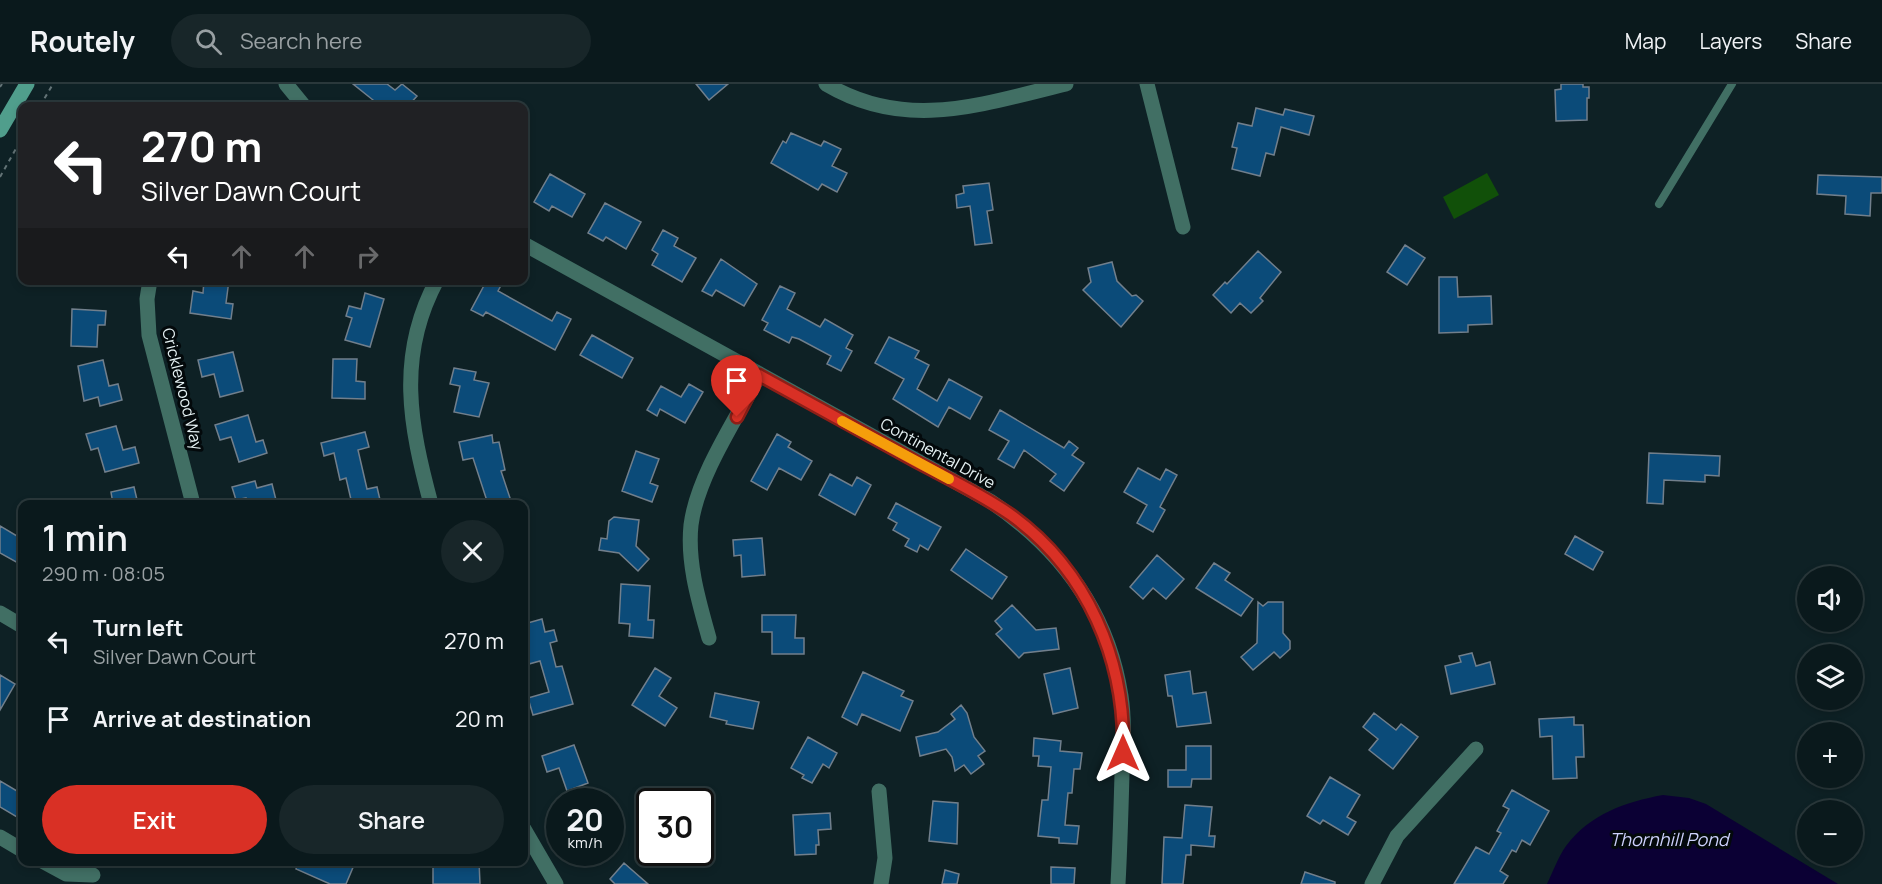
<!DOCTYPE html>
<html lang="en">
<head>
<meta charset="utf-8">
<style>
  :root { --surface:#0a191c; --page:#182629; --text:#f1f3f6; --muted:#99a0a3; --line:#2a383b; --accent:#d93025 }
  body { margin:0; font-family:Manrope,sans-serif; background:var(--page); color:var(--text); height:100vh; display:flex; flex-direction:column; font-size:22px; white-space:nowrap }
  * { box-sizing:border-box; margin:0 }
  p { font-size:20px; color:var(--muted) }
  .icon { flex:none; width:33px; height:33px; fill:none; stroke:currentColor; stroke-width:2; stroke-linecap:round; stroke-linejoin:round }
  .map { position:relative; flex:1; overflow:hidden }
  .panel { position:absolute; left:18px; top:416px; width:510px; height:366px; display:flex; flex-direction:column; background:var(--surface); border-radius:12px; box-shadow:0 3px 9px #0003,0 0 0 2px var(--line) }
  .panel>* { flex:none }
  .guide { position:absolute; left:18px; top:18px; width:510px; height:183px; border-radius:12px; box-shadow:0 3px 9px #0003,0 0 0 2px var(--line); background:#202124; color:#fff; overflow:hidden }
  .tools { position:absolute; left:1797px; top:482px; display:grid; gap:12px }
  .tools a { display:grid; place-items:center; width:66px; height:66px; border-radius:50%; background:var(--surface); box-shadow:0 3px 9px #0003,0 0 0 2px var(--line); font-size:30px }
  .speed { position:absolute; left:546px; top:704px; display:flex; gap:12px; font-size:30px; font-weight:700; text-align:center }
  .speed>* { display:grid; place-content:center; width:78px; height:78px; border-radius:50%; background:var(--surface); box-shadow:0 3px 9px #0003,0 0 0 2px var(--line); line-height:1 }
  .speed small { font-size:15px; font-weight:400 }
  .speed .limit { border:3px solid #111; border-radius:9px; background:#fff; color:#111 }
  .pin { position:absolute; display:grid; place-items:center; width:51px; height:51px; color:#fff; margin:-62px -26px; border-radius:50% 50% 50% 0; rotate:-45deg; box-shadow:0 0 6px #0007 }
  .pin .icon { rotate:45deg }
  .me { position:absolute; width:66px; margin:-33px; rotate:0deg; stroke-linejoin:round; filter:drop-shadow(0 0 4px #0008) }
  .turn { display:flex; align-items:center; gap:21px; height:126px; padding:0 24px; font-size:27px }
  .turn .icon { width:78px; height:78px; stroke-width:2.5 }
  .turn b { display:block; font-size:42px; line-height:51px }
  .lanes { display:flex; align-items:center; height:57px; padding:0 24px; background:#0003; justify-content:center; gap:30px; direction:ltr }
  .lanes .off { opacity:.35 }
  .round { display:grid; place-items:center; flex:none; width:63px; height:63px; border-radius:32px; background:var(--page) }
  .overview { display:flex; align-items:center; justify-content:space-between; height:102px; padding:0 24px }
  h1 { font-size:36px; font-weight:600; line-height:45px }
  .cta { display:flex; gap:12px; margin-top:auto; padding:12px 24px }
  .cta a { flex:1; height:69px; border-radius:36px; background:var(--accent); color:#fff; font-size:24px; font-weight:600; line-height:69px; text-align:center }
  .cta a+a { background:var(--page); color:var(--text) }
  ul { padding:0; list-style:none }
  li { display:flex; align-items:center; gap:18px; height:78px; padding:0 24px }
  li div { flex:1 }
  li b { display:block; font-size:22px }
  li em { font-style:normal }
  header { display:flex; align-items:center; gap:36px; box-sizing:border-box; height:84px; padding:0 30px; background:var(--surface); border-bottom:2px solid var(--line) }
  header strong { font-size:28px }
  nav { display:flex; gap:33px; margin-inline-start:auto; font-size:21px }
  .search { width:420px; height:54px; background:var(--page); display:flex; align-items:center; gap:15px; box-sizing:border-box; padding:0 21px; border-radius:33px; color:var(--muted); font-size:22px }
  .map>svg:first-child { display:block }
  .green { fill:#115009 }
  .water { fill:#0b0034 }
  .building { fill:#0b4b79; stroke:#717f8c; stroke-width:1.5 }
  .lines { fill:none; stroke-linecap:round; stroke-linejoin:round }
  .path { stroke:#637376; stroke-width:2; stroke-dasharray:4.5 4.5; stroke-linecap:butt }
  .lane { stroke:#416f64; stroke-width:8 }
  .street { stroke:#416f64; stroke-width:15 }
  .secondary { stroke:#509e8c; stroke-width:15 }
  .route-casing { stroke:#8d1f18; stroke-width:15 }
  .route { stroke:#d93025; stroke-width:10 }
  .slow { stroke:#f59e0b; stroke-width:10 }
  .labels { text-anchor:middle; stroke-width:6; stroke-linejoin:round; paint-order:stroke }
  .street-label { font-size:16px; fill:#e6f2f4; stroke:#03090b }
  .water-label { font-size:18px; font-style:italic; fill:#cdd1fc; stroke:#03090b }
</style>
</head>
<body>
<header>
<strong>Routely</strong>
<div class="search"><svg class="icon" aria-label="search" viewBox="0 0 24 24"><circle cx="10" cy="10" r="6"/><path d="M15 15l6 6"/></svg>Search here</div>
<nav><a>Map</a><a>Layers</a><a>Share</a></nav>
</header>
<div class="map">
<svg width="1882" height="800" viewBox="0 0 1882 800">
  <rect width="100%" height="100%" fill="#0e2125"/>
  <!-- green -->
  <path class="green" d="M1487 89 1499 111 1454 135 1443 113Z"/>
  <!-- water -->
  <path class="water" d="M1663 711 1689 714 1706 720 1838 800H1547C1553 788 1558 773 1566 762 1590 730 1625 718 1663 711Z"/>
  <!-- building -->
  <path class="building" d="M353 0H387L395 6 402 0 417 12 408 22H368L373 16Z
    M696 0H728L709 16Z
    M1561 0H1583V3H1589V14H1587V36L1556 37 1555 6 1561 5Z
    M1256 24 1283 31 1285 25 1314 32 1309 51 1281 43 1274 71 1266 69 1260 92 1232 85 1237 64 1232 63 1238 39 1252 42Z
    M791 49 821 62 824 57 841 65 832 82 847 89 837 108 822 100 818 106 771 79 783 57 786 59Z
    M550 90 585 110 572 133 552 122 549 127 534 118Z
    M1818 91 1882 93V109H1871L1870 132 1845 130 1846 112 1817 110Z
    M989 99 993 126 987 127 992 159 975 161 970 122 957 124 956 111 964 109 963 102Z
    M605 119 641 138 626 165 606 153 603 157 588 149Z
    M663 146 678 154 674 162 696 174 682 198 652 181 658 170 652 166Z
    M1405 161 1425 174 1407 201 1387 188Z
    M1258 167 1281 188 1260 214 1263 217 1251 229 1240 219 1231 229 1213 211 1225 198 1227 200Z
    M721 175 757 200 744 222 716 206 712 212 702 207Z
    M1112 178 1117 197 1132 212 1136 211 1143 217 1121 243 1083 206 1091 198 1088 184Z
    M1439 193H1457L1458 213 1491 212 1492 240 1468 241V248L1439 249Z
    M204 196H229L226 219 233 220 231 235 190 229 193 207 203 209Z
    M487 196H504L498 207 552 237 557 228 571 235 555 266 486 228 483 232 471 226Z
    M780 202 795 209 787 225 820 243 825 235 853 251 846 264 852 267 841 287 827 280 831 272 799 255 792 253 789 259 764 246 768 239 762 236Z
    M365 209 384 215 370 263 345 256 352 234 346 232 349 222 361 225Z
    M72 225 106 227 105 241H98L97 263 71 262Z
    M592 251 633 274 622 294 580 271Z
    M889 253 919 267 915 274 929 281 917 305 937 317 949 295 982 313 970 335 949 323 938 343 893 315 904 295 875 279Z
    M233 268 243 307 220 313 214 290 202 293 198 276Z
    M333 275H357L356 297 365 298V315L332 314Z
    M103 276 109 302 118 300 122 316 100 322 98 313 84 317 78 282Z
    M454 284 476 288 474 296 489 299 479 333 454 328 460 302 450 300Z
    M689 300 703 308 685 339 660 325 657 332 647 326 661 302 681 313Z
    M1000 326 1064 364 1069 357 1078 364 1072 371 1084 379 1064 407 1050 397 1056 390 1024 366 1014 384 998 375 1009 357 989 346Z
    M248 331 256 358 263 356 267 369 239 378 231 353 220 356 215 341Z
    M116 342 123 366 135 363 139 379 105 388 98 364 91 366 86 350Z
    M365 348 369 363 358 366 367 405 377 403 381 420H352L346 394 340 396 334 369 324 372 321 359Z
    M777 350 791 358 788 363 812 377 801 396 779 384 767 406 751 397Z
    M492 351 493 359 499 358 505 386 501 387 512 420H488L473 374 463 376 459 358Z
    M636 367 659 375 650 399 658 402 652 418 622 407Z
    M1649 369 1720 372 1719 392 1705 391V398L1664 396 1663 420 1647 419Z
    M1138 384 1160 396 1166 385 1177 391 1160 423 1165 426 1153 448 1137 439 1147 421 1124 408Z
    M830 390 852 402 857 393 871 401 855 431 819 411Z
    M255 397 257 404 272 400 277 420H247L246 414 236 416 232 403Z
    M134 403 138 420H113L111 408Z
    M896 419 941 443 928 466 920 461 917 468 905 462 909 455 893 446 897 439 888 434Z
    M614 433 639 436 636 462 649 475 638 487 619 469 599 466 601 454 607 455 609 437Z
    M0 442 22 455V470L18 479 0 469Z
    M1575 452 1603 468 1593 486 1565 470Z
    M762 454 765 491 742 493 741 471 734 472 733 456Z
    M966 465 1007 493 992 515 951 486Z
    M1157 471 1184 495 1166 515 1153 504 1143 515 1130 503Z
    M1214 479 1230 489 1225 496 1253 515 1241 532 1196 504Z
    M621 500 650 502 648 536H654L653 554 629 552 630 540 619 539Z
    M1258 518 1263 522 1268 518H1283V549L1290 557V565L1280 574 1274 568 1253 586 1241 573 1257 559Z
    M1012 521 1036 546 1056 544 1059 565 1024 569 1019 574 996 550 1002 545 995 537Z
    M762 531H796L795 554H804V570H772V548H762Z
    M542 535 545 548 554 546 557 557 550 559 556 583 562 582 573 620 533 631 528 614 549 608 540 577 529 580 524 560V540Z
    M1472 569 1476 582 1490 578 1495 600 1451 610 1445 582 1461 578 1459 572Z
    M655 584 671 594 659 612 677 624 665 642 632 621Z
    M1070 584 1078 624 1053 630 1044 590Z
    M1190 587 1193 610 1206 608 1211 639 1177 643 1172 612H1168L1165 591Z
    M863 588 904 607 901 612 913 617 900 647 862 630 857 641 842 633Z
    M0 591 15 600 0 626Z
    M715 609 759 618 753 645 726 640 727 637 710 633Z
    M961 621 967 629 974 653 985 667 978 672 984 680 971 690 964 681 955 687 952 673 946 665 920 672 916 653 938 648 955 635 951 630Z
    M1374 629 1396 646 1401 640 1418 653 1393 685 1369 666 1378 655 1363 643Z
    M1574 633V641H1583L1584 673H1576L1577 694 1553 695 1552 652 1540 653 1539 635Z
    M808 653 837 669 829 684 823 680 812 699 802 694 804 691 791 684Z
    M1034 654 1061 657 1060 667 1082 669 1080 685H1074L1072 709H1068L1065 741 1079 742 1077 760 1059 759V754L1038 752 1042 716H1048L1051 683 1038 682 1039 672H1033Z
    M574 661 588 699 567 707 559 684 547 688 542 672Z
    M1186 662H1211V695H1192L1191 703H1168V686H1186Z
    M1330 693 1360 711 1347 733 1356 738 1348 751 1323 736 1320 740 1307 732Z
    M0 697 22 710V736L0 723Z
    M1512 706 1549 727 1530 761 1522 756 1516 768 1512 766 1500 787 1508 792 1503 800H1454L1476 763 1489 770 1501 749 1497 747 1509 725 1503 722Z
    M933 717 958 719 957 760 929 757Z
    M1185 721 1212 723 1209 752H1215L1214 763 1191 761V771H1186L1183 800H1162L1164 753 1182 754Z
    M830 729 831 745 818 746 819 761H816V770L795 771 793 731Z
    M300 777H346L354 781 346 800H330L296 785Z
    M433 777H479L480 800H433Z
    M624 779 648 800H615L610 795Z
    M1051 783 1075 784 1074 800H1051Z
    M945 786 959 790 957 800H942Z
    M1305 788 1335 798V800H1301Z"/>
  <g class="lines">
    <!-- path -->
    <path class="path" d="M0 3 2 0
      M40 22 53 0
      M0 93 22 54"/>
    <!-- lane -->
    <path class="lane" d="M1659 120 1732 0"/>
    <!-- street -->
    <path class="street" d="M286 0 304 22
      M826 0C907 48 982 20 1066 0
      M1147 0 1183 143
      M524 160 990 417C1060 464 1108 527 1121 612 1125 638 1123 664 1122 690 1121 727 1120 763 1118 800
      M150 196 147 215 149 251 193 420
      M431 420C410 342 396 272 437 196
      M0 529 22 542
      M709 554C699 518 687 479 691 441 697 393 736 335 759 292
      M879 707 885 774 881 800
      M524 745 556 800
      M0 753 22 766
      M42 777 66 790 93 791
      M1372 800 1397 752 1476 665"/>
    <!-- secondary -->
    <path class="secondary" d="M0 46 27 0"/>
  </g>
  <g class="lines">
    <defs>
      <path id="route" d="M737 333 759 291C811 320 863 348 915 377 947 394 981 410 1011 431 1087 486 1126 576 1123 669"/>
    </defs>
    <!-- route casing -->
    <use href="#route" class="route-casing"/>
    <!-- route -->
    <use href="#route" class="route"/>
    <!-- slow -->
    <path class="slow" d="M842 337 949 395"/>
  </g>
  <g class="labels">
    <!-- street labels -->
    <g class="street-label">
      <text transform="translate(183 305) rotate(76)" y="6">Cricklewood Way</text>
      <text transform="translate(938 369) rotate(29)" y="6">Continental Drive</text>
    </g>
    <!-- water labels -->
    <g class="water-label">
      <text x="1669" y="762">Thornhill Pond</text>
    </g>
  </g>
</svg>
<div class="tools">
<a><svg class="icon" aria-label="sound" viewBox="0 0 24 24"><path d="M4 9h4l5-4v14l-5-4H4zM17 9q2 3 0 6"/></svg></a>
<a><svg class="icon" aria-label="layers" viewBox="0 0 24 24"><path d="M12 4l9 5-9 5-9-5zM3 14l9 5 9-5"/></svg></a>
<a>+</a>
<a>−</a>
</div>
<div class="speed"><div>20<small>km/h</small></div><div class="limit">30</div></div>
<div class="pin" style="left:737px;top:333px;background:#d93025"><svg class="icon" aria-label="arrive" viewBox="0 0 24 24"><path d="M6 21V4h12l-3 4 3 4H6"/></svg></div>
<svg class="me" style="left:1123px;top:669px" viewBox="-20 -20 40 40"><path d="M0-17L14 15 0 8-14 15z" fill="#d93025" stroke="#fff" stroke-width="4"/></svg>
<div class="guide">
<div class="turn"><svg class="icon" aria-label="left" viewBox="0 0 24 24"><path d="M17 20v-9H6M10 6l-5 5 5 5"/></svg><div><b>270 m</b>Silver Dawn Court</div></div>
<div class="lanes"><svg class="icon" aria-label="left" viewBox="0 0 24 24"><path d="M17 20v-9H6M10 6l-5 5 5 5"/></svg><svg class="icon off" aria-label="ahead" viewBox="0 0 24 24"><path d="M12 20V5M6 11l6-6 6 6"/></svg><svg class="icon off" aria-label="ahead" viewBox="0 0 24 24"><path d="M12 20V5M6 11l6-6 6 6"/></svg><svg class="icon off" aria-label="right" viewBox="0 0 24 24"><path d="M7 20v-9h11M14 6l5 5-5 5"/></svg></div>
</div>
<section class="panel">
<div class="overview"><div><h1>1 min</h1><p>290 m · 08:05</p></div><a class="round"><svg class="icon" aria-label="close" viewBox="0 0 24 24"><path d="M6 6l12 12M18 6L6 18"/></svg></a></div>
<ul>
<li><svg class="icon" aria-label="left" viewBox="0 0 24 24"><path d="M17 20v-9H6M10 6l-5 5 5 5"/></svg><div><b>Turn left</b><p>Silver Dawn Court</p></div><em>270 m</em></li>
<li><svg class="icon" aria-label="arrive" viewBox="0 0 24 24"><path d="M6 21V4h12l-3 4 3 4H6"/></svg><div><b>Arrive at destination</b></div><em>20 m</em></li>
</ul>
<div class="cta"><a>Exit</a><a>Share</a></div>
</section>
</div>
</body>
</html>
